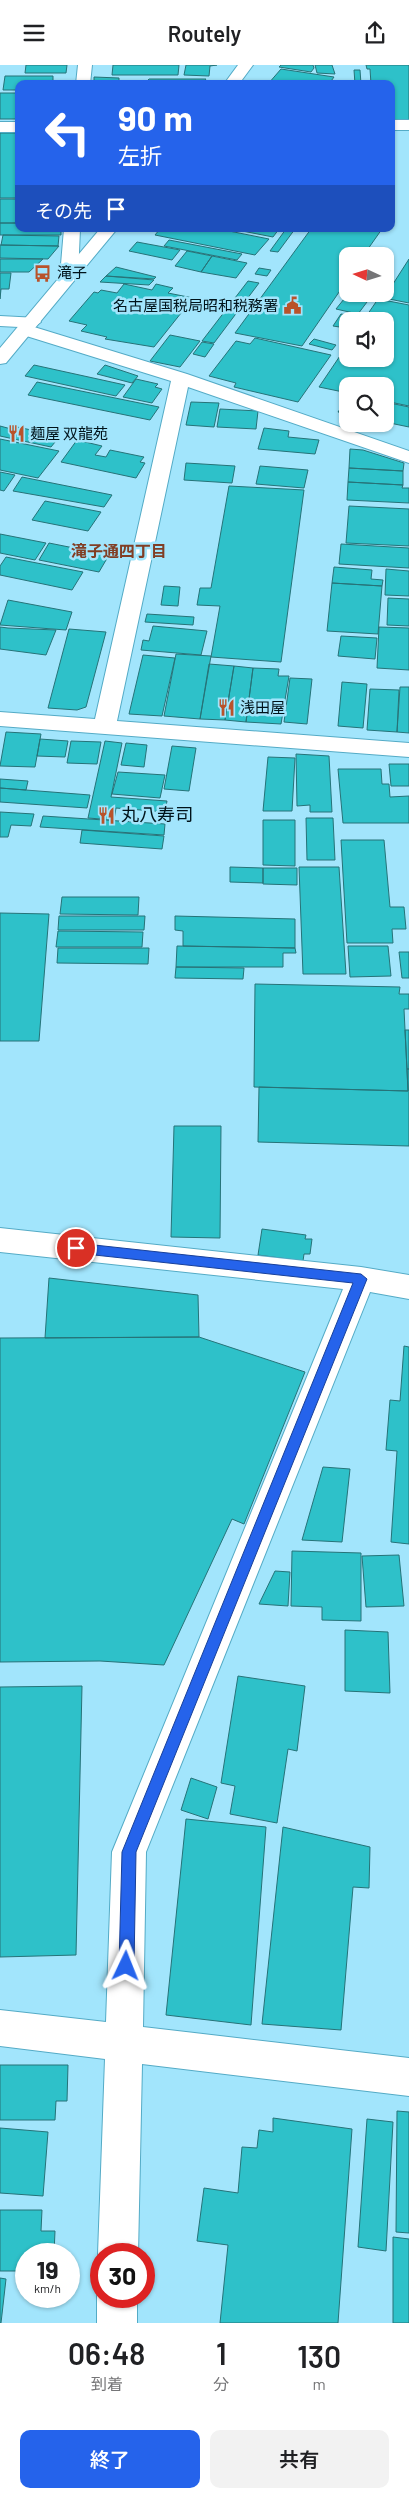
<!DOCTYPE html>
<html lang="ja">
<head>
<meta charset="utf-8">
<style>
  :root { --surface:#fff; --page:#f2f2f2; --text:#202124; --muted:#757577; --accent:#2563eb }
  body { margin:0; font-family:Barlow,"Noto Sans JP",sans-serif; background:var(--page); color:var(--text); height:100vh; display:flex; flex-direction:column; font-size:19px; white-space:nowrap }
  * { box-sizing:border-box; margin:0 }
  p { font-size:16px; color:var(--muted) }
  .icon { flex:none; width:28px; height:28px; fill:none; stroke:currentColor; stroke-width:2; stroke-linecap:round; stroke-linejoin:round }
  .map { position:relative; height:2258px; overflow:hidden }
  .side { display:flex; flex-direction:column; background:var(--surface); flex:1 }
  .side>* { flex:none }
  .guide { position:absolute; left:15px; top:15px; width:380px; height:152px; border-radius:10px; box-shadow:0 1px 4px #0004; background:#2563eb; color:#fff; overflow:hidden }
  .needle { width:32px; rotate:274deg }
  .buttons { position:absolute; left:339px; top:182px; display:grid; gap:10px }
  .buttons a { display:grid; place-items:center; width:55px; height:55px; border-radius:10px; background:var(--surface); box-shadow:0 1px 4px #0004; font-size:25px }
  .speed { position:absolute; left:15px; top:2178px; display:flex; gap:10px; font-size:25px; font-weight:700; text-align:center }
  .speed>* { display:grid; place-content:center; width:65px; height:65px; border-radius:50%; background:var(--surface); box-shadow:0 1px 4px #0004; line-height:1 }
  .speed small { font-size:12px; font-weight:400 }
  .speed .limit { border:8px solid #d22; background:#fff; color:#111 }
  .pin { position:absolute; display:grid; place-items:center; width:42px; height:42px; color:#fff; margin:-21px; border:2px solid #fff; border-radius:50%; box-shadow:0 1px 5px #0007 }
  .me { position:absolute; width:55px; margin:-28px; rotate:2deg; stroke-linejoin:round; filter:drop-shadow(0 0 4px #0008) }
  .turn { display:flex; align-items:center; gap:18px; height:105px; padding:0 20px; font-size:22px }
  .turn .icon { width:65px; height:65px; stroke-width:2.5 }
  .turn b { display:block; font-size:35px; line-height:42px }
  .then { display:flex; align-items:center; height:48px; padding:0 20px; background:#0003; gap:10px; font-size:19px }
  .eta { display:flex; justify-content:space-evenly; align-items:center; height:85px; text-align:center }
  .eta b { font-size:30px; font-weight:600; line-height:35px }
  .action { display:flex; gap:10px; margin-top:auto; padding:10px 20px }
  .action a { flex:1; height:58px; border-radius:10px; background:var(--accent); color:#fff; font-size:20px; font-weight:600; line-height:58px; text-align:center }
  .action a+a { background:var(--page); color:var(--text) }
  header { display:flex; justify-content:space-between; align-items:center; height:65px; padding:0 20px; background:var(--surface); font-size:22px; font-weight:600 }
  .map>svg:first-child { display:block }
  .building { fill:#2ec1c9; stroke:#267378 }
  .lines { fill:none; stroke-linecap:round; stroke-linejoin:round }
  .minor-casing { stroke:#54abc6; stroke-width:2 }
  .tertiary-casing { stroke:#54abc6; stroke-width:2 }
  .minor { fill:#fff; fill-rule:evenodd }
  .tertiary { fill:#fff; fill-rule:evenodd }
  .route { fill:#2563eb; stroke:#184099 }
  .labels { text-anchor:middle; stroke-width:5; stroke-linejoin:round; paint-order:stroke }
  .far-poi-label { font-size:15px; fill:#00131a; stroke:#a2e5fc; text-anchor:start }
  .far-neighbourhood-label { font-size:16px; font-weight:bold; fill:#813e25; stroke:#a2e5fc }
  .poi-label { font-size:18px; fill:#00131a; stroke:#a2e5fc; text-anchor:start }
</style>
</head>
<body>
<header><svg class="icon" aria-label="menu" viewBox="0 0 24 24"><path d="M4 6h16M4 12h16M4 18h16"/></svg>Routely<svg class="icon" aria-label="share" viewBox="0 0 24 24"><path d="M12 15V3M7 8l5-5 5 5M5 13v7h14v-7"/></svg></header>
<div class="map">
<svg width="409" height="2258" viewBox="0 0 409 2258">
  <rect width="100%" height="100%" fill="#a2e5fc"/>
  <!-- building -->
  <path class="building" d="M26 0H67L66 8H25Z
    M113 0H179L178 10H112Z
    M186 0H217L210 1 209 11 184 10Z
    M281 0H313L314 3 311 7 279 2Z
    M315 0H332L335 9 317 8Z
    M366 0H409V55H393L391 19H371L370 4H367Z
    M281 4 334 12 329 19H268Z
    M354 5H360L361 19H355Z
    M5 11H53V19H19V25H3Z
    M94 12 119 13V19H94Z
    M149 14H206L202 19H144Z
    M0 28H19V54H0Z
    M0 68H19V133H0Z
    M0 134H19V158H0Z
    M0 158H19V164H61V170H0Z
    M160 164H219L269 174 255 190 155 170Z
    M232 164H279L273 172Z
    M286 164H295L278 187 270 186Z
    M311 164H382L363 191H348V214L302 281 235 268Z
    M3 170 59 171 58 181 1 180Z
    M169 175 242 189 237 195 164 181Z
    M137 177 180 185 172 195 129 186Z
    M0 180 59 181 48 194 0 193Z
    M187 186 212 191 201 207 175 201Z
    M212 191 247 198 236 213 201 207Z
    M0 194H43L29 207H0Z
    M409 194V238L384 233Z
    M116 202 156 212 154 214 106 211Z
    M259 203 271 205 267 211 255 209Z
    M0 208H11L9 224H1L0 234Z
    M106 211 154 215 149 220 100 217Z
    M248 216 259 218 214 278 202 276Z
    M124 219 152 225 156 219 173 223 168 228 193 233 154 282 105 274 107 272 81 266 87 260 69 256 94 227 98 228 101 225 117 228Z
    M348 229 370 233 358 249 336 244Z
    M378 234 409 240V341L385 336V321H348V328L319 322 348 279V294H385V256H363Z
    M341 249 353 251 348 256 346 263 333 261Z
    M170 270 200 276 180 302 150 296Z
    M255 273 331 290 298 337 234 322 236 318 209 311 236 276 250 279Z
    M314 274 336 280 332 285 309 279Z
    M202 277 214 279 205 292 193 289Z
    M34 300 125 320 116 331 25 311Z
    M105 300 138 311 132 318 97 309Z
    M136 314 158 319 155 322 162 324 152 338 123 332Z
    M37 317 159 342 150 355 28 330Z
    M348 333V349L338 347Z
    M191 337 219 338 214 362 186 360Z
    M385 337 409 342V362L385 357Z
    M220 344 258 346 256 364 217 362Z
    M0 361 15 365 17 362 60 371 51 382 0 371Z
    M264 363 289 366 288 372 319 375 315 389 258 384Z
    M0 374 59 386 38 413 0 405Z
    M77 375 102 381 95 390 106 392 110 385 144 392 140 397 145 398 136 413 61 397Z
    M350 384 363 385 404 398 403 406 349 403Z
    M186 398 235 401 232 418 184 415Z
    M260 401 308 405 304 423 256 419Z
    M349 403 403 406V420L348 417Z
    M0 407 15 410 4 426 0 425Z
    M22 412 112 430 104 442 13 426Z
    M348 417 403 420 402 423H409V438L347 435Z
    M229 421 304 425 281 597 211 592 220 541 197 540 200 523H211Z
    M45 436 101 447 88 466 32 455Z
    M349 441 409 444V481L346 478Z
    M0 469 46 478 35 495 0 488Z
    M49 478 109 490 99 507 39 495Z
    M341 479 409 483V503L339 499Z
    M6 492 83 507 72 525 0 510V501Z
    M334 502 372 505 371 514 383 515 382 521 332 518Z
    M386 504 409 506V531L385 530Z
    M332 518 382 521 378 569 327 566Z
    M164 521 180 522 178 541 161 540Z
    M388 533 409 534V561L387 560Z
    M8 535 72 547 66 565 0 560Z
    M147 549 194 552 193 560 145 557Z
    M153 561 207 566 201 590 141 585 143 575 149 576Z
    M0 562 8 563 56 565 46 590 0 584Z
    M379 562 409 563V605L377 603Z
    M69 564 106 567 86 642 77 645 48 643Z
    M341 571 377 573 375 594 338 591Z
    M176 589 211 591 200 654 164 651Z
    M143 590 175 593 162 651 129 649Z
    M209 599 234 601 225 655 200 654Z
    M234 601 253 603 246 657 225 655Z
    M253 603 279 604 278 611H289L281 659 246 657Z
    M290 613 312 614 307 659 284 657Z
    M342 617 367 619 363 663 338 661Z
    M400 622H409V668L397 667Z
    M370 624 399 625 397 667 367 665Z
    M6 667 41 669 35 702 0 701Z
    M40 674 68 676 65 692 37 691Z
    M71 676 101 677 97 699 67 698Z
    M105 676 122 678 111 732 167 736 165 747 116 743 114 755 88 753Z
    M126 678 147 680 144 702 121 700Z
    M172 681 196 683 189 726 164 724Z
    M296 689 329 691 332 747H310V740L297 741Z
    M268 692 295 693 292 746H263Z
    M389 699H409V721H391Z
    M338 704H381L382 719H389L390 732 409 731V758H343Z
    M118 707 165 710 160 733 112 729Z
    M0 714 28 716 26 725 0 723Z
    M0 723 90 730 87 743 0 737Z
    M0 747 34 749 31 761 11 760 8 772H0Z
    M43 751 165 759 164 770 40 762Z
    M306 753H333L335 795H307Z
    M263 755H295V801L263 800Z
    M82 765 164 771 162 784 80 778Z
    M341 775H384L390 842H404L406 864H392L393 878H347Z
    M230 802 263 803V818L230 817Z
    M299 802H339L346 909H303Z
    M263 803H297V820L263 819Z
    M62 832H139L138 850 60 849Z
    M0 848 49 849 39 976H0Z
    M59 851H145L144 865H58Z
    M175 851 295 854V883L183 881V866L175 865Z
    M58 866 143 867 142 882H56Z
    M177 881 295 883 296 888H283V902H176Z
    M348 881H388L391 911 350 912Z
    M58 883H149L148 899 57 898Z
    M399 887H409V913H402Z
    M176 902 244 903 243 914 175 913Z
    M255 919 400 922 399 929H409V944H404L408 1026 254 1022Z
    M405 965H409V1004H407Z
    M407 1004H409V1081L258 1077 259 1022 408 1026Z
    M174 1061H221L220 1173 171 1172Z
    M262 1164 306 1170 305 1174H312L310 1189H304L303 1196 258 1190Z
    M49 1213 198 1230 199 1272 45 1273Z
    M199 1272 305 1307 244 1459 232 1454 164 1600 100 1596 0 1597V1273Z
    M404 1281 409 1282V1479L391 1477 397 1386 386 1385 390 1335 400 1336Z
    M323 1402 350 1404 342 1477 302 1475Z
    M292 1486 361 1488V1556L322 1555V1542L291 1541Z
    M399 1490 404 1541 366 1542 362 1491Z
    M275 1506 290 1507 288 1541 259 1539Z
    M345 1565 388 1567 390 1628 345 1626Z
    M238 1611 305 1621 297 1686 288 1684 277 1758 230 1749 235 1721 221 1718Z
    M82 1621 76 1890 0 1892V1622Z
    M191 1713 217 1722 208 1754 181 1745Z
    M186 1754 266 1762 251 1960 166 1950Z
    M283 1762 370 1782 369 1823 353 1822 341 1965 262 1959Z
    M0 2000H68L67 2036H56L55 2055H0Z
    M397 2046 409 2047V2168L396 2167Z
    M273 2053 352 2064 338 2258H220L228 2180 197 2176 204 2123 238 2128 242 2082 257 2083 259 2065 273 2067Z
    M367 2054 393 2057 386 2186 358 2182Z
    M0 2063 48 2067 43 2131 0 2128Z
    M0 2145H42L41 2166H55L54 2189H26V2206H0Z
    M393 2172 409 2174V2258H393Z
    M0 2213 6 2214 1 2258H0Z"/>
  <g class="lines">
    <defs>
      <path id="minor" d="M78 0H92L90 19H76Z
        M391 55H409V65H391Z
        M0 57H19V67H0Z
        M64 164H80L78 211 75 215H63L60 211Z
        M0 251 38 253 41 257 34 262 187 309 409 386V398L188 322 117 656 409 678V692L0 661V647L95 654 171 316 20 269 17 265 19 262 0 261Z
        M0 1163 361 1202 409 1210V1234L370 1227 146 1787 143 1962 409 1993V2031L142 1999 138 2189H101V2196L98 2189 105 1994 0 1981V1945L106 1957 112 1787 343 1224 0 1187Z
        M101 2221V2231H137V2258H97V2231Z"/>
      <path id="tertiary" d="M238 0H253L239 19H224Z
        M100 164H117L6 298 0 299V283Z"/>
    </defs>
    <!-- minor casing -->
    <use href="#minor" class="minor-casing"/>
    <!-- tertiary casing -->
    <use href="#tertiary" class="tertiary-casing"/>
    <!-- minor -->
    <use href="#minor" class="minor"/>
    <!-- tertiary -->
    <use href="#tertiary" class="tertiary"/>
  </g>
  <!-- route -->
  <path class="route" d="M76 1178 361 1209 367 1214 136 1787 134 1901 131 1906 126 1908 121 1906 119 1901 122 1787 353 1218 76 1188 70 1183Z"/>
  <!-- icons -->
  <defs>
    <symbol id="bus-bare" viewBox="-9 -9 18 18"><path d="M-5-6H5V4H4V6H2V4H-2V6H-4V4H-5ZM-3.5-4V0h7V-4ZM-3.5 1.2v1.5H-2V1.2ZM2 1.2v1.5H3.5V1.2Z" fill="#b9522a" stroke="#a2e5fc" stroke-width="2.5" paint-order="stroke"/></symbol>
    <symbol id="civic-bare" viewBox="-9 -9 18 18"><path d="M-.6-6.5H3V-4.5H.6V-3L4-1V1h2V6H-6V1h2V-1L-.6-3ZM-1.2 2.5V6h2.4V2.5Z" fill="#b9522a" stroke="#a2e5fc" stroke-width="2.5" paint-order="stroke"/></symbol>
    <symbol id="restaurant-bare" viewBox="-9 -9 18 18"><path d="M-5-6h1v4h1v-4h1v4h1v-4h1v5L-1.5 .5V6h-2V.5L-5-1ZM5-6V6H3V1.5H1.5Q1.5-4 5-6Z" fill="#b9522a" stroke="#a2e5fc" stroke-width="2.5" paint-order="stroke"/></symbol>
  </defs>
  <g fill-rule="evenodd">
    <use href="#bus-bare" x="30" y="196" width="25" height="25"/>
    <use href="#civic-bare" x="280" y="228" width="25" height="25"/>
    <use href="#restaurant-bare" x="4" y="356" width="25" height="25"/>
    <use href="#restaurant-bare" x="214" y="630" width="25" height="25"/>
    <use href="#restaurant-bare" x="94" y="738" width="25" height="25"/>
  </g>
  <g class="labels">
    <!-- far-poi labels -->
    <g class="far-poi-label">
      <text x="57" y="213">滝子</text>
      <text x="278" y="246" text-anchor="end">名古屋国税局昭和税務署</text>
      <text x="30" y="374">麺屋 双龍苑</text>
      <text x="240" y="648">浅田屋</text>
    </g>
    <!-- far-neighbourhood labels -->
    <g class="far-neighbourhood-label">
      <text x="119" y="492">滝子通四丁目</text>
    </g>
    <!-- poi labels -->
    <g class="poi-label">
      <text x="121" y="756">丸八寿司</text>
    </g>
  </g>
</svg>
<div class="buttons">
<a><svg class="needle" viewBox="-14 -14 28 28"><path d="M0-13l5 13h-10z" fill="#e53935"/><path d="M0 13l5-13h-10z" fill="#757577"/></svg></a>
<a><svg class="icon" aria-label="sound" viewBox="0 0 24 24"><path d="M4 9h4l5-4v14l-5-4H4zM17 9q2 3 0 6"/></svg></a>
<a><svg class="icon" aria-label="search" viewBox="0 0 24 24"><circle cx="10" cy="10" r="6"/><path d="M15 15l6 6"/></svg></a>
</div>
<div class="speed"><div>19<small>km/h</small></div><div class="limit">30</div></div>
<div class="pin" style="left:76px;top:1183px;background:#d93025"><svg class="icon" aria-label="arrive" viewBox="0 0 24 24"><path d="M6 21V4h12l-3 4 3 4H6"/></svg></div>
<svg class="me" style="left:126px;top:1901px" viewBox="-20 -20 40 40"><path d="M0-17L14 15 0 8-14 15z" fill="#2563eb" stroke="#fff" stroke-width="4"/></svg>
<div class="guide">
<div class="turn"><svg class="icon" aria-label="left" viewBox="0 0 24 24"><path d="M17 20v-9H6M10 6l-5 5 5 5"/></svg><div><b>90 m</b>左折</div></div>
<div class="then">その先<svg class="icon" aria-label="arrive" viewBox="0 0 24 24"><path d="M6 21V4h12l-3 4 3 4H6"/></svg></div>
</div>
</div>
<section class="side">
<div class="eta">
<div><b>06:48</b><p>到着</p></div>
<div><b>1</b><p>分</p></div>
<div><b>130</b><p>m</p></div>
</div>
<div class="action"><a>終了</a><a>共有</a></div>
</section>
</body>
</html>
